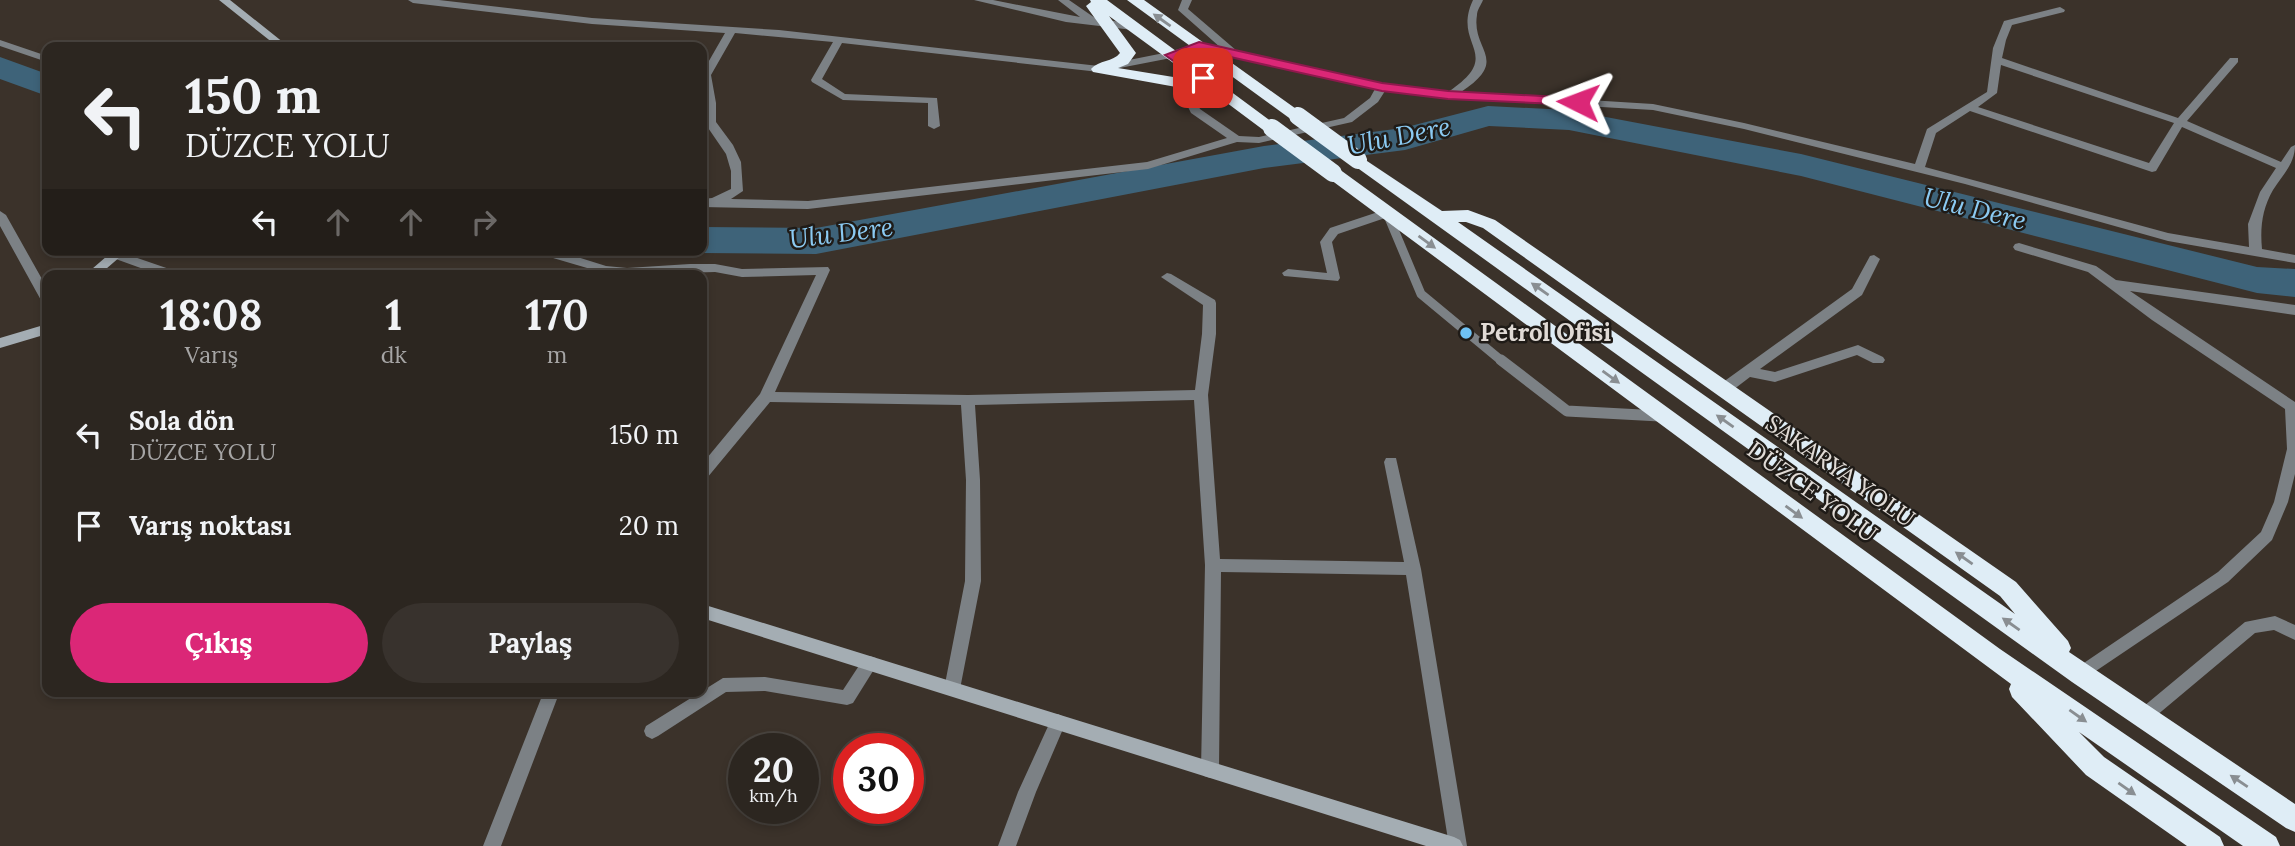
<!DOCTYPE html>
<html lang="tr">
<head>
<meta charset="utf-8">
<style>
  :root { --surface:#2c2620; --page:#38322d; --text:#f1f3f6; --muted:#a6a5a5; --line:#48433e; --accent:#db2777 }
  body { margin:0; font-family:Lora,serif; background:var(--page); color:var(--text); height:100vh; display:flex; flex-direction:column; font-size:26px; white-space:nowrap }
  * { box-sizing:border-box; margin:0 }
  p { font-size:23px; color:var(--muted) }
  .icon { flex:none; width:38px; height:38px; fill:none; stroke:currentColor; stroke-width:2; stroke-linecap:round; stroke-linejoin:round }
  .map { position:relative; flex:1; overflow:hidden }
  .side { position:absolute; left:42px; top:270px; width:665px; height:427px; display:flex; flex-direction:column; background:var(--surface); border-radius:14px; box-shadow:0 4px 10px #0003,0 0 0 2px var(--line) }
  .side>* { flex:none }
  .top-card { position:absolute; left:42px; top:42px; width:665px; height:214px; border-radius:14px; box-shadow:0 4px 10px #0003,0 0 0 2px var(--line); background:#2c2620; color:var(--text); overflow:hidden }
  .speed { position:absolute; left:728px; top:733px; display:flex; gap:14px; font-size:35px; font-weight:700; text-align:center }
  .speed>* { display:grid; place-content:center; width:91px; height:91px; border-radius:50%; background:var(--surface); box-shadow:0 4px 10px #0003,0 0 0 2px var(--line); line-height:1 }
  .speed small { font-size:18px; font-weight:400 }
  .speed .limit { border:10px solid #d22; background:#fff; color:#111 }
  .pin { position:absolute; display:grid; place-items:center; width:60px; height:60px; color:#fff; margin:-30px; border-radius:14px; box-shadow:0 4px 10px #0006 }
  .me { position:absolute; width:77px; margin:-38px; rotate:273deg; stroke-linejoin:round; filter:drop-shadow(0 0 5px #0008) }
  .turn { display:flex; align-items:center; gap:24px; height:147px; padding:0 28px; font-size:32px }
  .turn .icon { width:91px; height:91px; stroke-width:2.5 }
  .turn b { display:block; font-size:49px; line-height:60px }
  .lanes { display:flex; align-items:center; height:66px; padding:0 28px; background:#0003; justify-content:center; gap:35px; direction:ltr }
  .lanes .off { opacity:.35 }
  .eta { display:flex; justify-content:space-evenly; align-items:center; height:119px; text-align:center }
  .eta b { font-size:42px; font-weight:700; line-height:49px }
  .button { display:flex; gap:14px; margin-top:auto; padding:14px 28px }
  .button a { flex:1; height:80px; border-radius:42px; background:var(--accent); color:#fff; font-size:28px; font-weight:700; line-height:80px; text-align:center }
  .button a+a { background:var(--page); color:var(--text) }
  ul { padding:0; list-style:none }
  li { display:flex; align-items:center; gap:21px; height:91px; padding:0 28px }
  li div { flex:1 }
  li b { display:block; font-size:26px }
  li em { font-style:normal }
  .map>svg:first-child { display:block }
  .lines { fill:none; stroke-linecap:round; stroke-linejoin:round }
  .river { fill:#3e6379; fill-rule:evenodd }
  .lane-far1 { stroke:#7c8185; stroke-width:9 }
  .lane { stroke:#7c8185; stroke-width:11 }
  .street { fill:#7c8185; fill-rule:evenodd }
  .secondary { fill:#a4adb3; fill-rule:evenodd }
  .highway { fill:#dfedf6; fill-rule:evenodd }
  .highway-bridge { stroke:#dfedf6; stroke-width:18 }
  .oneway { fill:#898e92 }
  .route { fill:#db2777; stroke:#8e194d; stroke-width:2 }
  .poi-dot { fill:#6fc2f4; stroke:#1f1b17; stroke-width:2.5 }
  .labels { text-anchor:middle; stroke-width:5; stroke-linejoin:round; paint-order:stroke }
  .poi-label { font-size:24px; font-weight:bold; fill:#e0dad5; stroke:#1f1b17; text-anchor:start }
  .street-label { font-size:24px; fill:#e0dad5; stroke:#1f1b17 }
  .water-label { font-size:26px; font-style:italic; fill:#8bcaf2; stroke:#1f1b17 }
</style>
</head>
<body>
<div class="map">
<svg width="2295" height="846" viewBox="0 0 2295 846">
  <rect width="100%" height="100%" fill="#3b322a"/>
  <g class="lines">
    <!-- river -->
    <path class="river" d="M0 57 47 74V96L0 79Z
      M1488 106 1569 110 1801 154 2257 267 2295 269V297L2257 293 1801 176 1569 130 1489 126 1405 150 1264 168 816 254 702 253 693 250H702V227L816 228 1264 146 1403 128Z"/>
    <!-- lane-far1 -->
    <path class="lane-far1" d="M1387 213 1421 294 1503 362"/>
    <!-- lane -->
    <path class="lane" d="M1501 360 1567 411 1660 416"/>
    <!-- street -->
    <path class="street" d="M408 0H439L592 18 779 30 1099 66 1169 52 1199 43 1221 48 1178 10 1182 0H1192L1188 9 1237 51 1382 84 1448 92C1506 53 1451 47 1473 0H1483C1481 5 1477 10 1477 15 1471 51 1511 59 1461 92L1653 104 1744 123 1915 164 1927 129 1987 92 1993 48 2004 21 2060 7 2065 10 2064 12 2012 25 2006 40 2002 58 2178 118 2230 58H2238V62L2187 121 2281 162 2291 147 2295 145C2295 164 2283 174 2273 190 2262 209 2260 228 2262 249L2295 255V263L2168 241 1965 184 1744 129 1653 110 1448 98 1385 91 1378 102 1352 122 1259 143 1237 142 1148 169 808 209 702 207V199L712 198 731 189V171L726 154 704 122 706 103 702 81V73L725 33 592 24 413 3ZM735 33 833 42 811 80 812 82 843 100 928 103V126L934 129 940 126 937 98 845 94 822 79 842 43 1099 72 1171 58 1199 49 1375 89 1370 98 1344 118 1259 137 1239 136 1200 109 1186 83 1181 80 1176 83 1191 113 1227 138 1147 162 808 201 731 199 743 191 741 162 733 145 716 122V103L711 75ZM2001 65 2174 123 2149 163 1978 107 1997 93ZM1970 111 2152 172 2156 171 2182 127 2276 168 2260 192 2248 224 2249 247 2168 233 1925 167 1936 133Z
      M974 0H993L1080 17 1058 0H1069L1095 18 1133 24 1138 27 1133 30 1066 22Z
      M0 40 47 56V62L0 46Z
      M1387 209 1393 213 1391 216 1338 234 1332 242 1340 278 1338 281 1284 276 1282 273 1288 269 1327 273 1320 242 1330 228Z
      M0 211 6 215 47 288V303L42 302 0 226Z
      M2019 243 2096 266 2116 280 2295 305V315L2130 291 2295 402V474L2288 502 2272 540 2228 582 2081 681 2075 679 2073 674 2075 669 2218 572 2261 532 2274 502 2287 449 2285 409 2152 320 2088 272 2015 250 2013 247 2015 244Z
      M534 250H555L606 266 627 268 690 264H715L742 269 828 267 830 270 775 392 968 395 1195 390 1202 334 1203 305 1161 277 1167 273 1171 274 1215 300 1216 303V334L1208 395 1220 559 1404 562 1384 462 1386 458H1396L1421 569 1467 846H1449L1406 575 1221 572 1219 770 1216 776 1210 778 1204 776 1201 770 1205 565 1194 400 975 405 980 480 981 581 960 689 958 694 952 696 946 694 944 689 965 581 966 480 961 405 770 402 707 478 702 480V464L760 394 816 275 742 277 715 272 611 275 536 253Z
      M117 251 178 272 180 275H160L113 258 111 255Z
      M1874 255 1880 259 1862 295 1760 369 1775 372 1858 345 1883 357 1885 360 1883 363H1873L1857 355 1775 382 1750 377 1729 393H1719L1717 389 1719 385 1852 289 1870 256Z
      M2275 616 2295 625V640L2274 630 2255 633 2150 721 2144 724 2138 721 2136 716 2138 711 2245 622Z
      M870 656 876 658 878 663 853 703 847 705 765 691 726 692 658 736 652 739 646 736 644 731 646 726 723 678 765 677 843 690 864 658Z
      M544 691H560L501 846H483Z
      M1058 714 1064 717 1066 722 1036 792 1016 846H998L1018 792 1050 722 1052 717Z"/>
    <!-- secondary -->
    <path class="secondary" d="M219 0H230L289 47H278Z
      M114 250H128L99 275H85Z
      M47 324V334L0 348V338Z
      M702 604 1454 837 1460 840 1463 846H1426L702 618Z"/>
    <!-- highway -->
    <path class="highway" d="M1090 0H1107L1280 128 1278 132H1266L1215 94 1093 72 1091 69C1099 60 1113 62 1120 53L1086 6 1091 2ZM1109 16 1198 81 1118 68 1128 64 1136 53Z
      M1127 0H1144L1306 116 1298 121 1292 120Z
      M1358 155 1442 211 1468 210 1495 220 2016 582 2068 641 2071 648 2069 652 2295 804V832L2286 828 2072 682 1352 164 1349 160 1352 156ZM1458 222H1466L1483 228 2000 596 2015 614Z
      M1333 168 1339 169 2000 649 2276 837 2280 846H2243L2079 732 2104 757 2220 837 2224 846H2187L2086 775 2012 697 2009 689 2011 684 1327 177 1324 173Z"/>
    <!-- highway-bridge -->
    <path class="highway-bridge" d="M1298 116 1358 160
      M1272 128 1333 173"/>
  </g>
  <!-- one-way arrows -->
  <defs><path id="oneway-solid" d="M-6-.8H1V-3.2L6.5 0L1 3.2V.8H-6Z" transform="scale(1.75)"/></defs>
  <g class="oneway">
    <use href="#oneway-solid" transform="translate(1162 20) rotate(-145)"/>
    <use href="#oneway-solid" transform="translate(1427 242) rotate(36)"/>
    <use href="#oneway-solid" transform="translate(1540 289) rotate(-145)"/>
    <use href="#oneway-solid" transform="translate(1611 377) rotate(36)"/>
    <use href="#oneway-solid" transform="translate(1725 421) rotate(-145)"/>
    <use href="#oneway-solid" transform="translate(1794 512) rotate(36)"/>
    <use href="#oneway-solid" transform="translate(1964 558) rotate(-145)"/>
    <use href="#oneway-solid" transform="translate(2011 624) rotate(-145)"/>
    <use href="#oneway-solid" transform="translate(2078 716) rotate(35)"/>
    <use href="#oneway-solid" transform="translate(2239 781) rotate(-146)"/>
    <use href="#oneway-solid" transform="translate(2127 789) rotate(35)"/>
  </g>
  <!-- route -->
  <path class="route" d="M1199 42 1382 83 1448 91 1578 98 1585 102 1578 105 1448 99 1382 91 1199 50 1180 56 1208 75 1209 78 1203 82 1165 55Z"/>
  <!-- markers -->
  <circle class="poi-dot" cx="1466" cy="333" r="7"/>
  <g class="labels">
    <!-- poi labels -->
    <g class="poi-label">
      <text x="1480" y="341">Petrol Ofisi</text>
    </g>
    <!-- street labels -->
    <g class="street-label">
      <text transform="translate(1840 471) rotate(35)" y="8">SAKARYA YOLU</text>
      <text transform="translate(1812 492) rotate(36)" y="8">DÜZCE YOLU</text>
    </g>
    <!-- water labels -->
    <g class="water-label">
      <text transform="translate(1399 136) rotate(-11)" y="9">Ulu Dere</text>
      <text transform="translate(1975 209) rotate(14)" y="9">Ulu Dere</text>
      <text transform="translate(841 233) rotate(-7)" y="9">Ulu Dere</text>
    </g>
  </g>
</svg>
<div class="speed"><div>20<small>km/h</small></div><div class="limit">30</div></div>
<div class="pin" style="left:1203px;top:78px;background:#d93025"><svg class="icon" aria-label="arrive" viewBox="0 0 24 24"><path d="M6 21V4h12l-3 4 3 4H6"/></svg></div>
<svg class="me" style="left:1578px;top:102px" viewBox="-20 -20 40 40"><path d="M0-17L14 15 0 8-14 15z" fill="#db2777" stroke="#fff" stroke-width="4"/></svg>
<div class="top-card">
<div class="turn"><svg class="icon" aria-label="left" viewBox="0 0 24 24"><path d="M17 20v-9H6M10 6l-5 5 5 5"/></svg><div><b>150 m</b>DÜZCE YOLU</div></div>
<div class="lanes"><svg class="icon" aria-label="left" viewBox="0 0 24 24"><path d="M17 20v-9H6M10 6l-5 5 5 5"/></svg><svg class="icon off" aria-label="ahead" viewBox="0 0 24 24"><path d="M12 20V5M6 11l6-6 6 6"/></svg><svg class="icon off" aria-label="ahead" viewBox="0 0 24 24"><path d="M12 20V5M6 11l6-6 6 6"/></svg><svg class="icon off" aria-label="right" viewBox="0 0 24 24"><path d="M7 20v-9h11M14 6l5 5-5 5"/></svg></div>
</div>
<section class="side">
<div class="eta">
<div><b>18:08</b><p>Varış</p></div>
<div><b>1</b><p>dk</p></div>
<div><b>170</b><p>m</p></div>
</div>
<ul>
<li><svg class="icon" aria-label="left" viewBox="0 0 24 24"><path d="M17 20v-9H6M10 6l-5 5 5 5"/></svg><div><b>Sola dön</b><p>DÜZCE YOLU</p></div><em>150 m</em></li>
<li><svg class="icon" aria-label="arrive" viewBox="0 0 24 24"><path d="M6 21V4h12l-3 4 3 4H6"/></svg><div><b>Varış noktası</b></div><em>20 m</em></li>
</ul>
<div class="button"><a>Çıkış</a><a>Paylaş</a></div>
</section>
</div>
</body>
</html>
